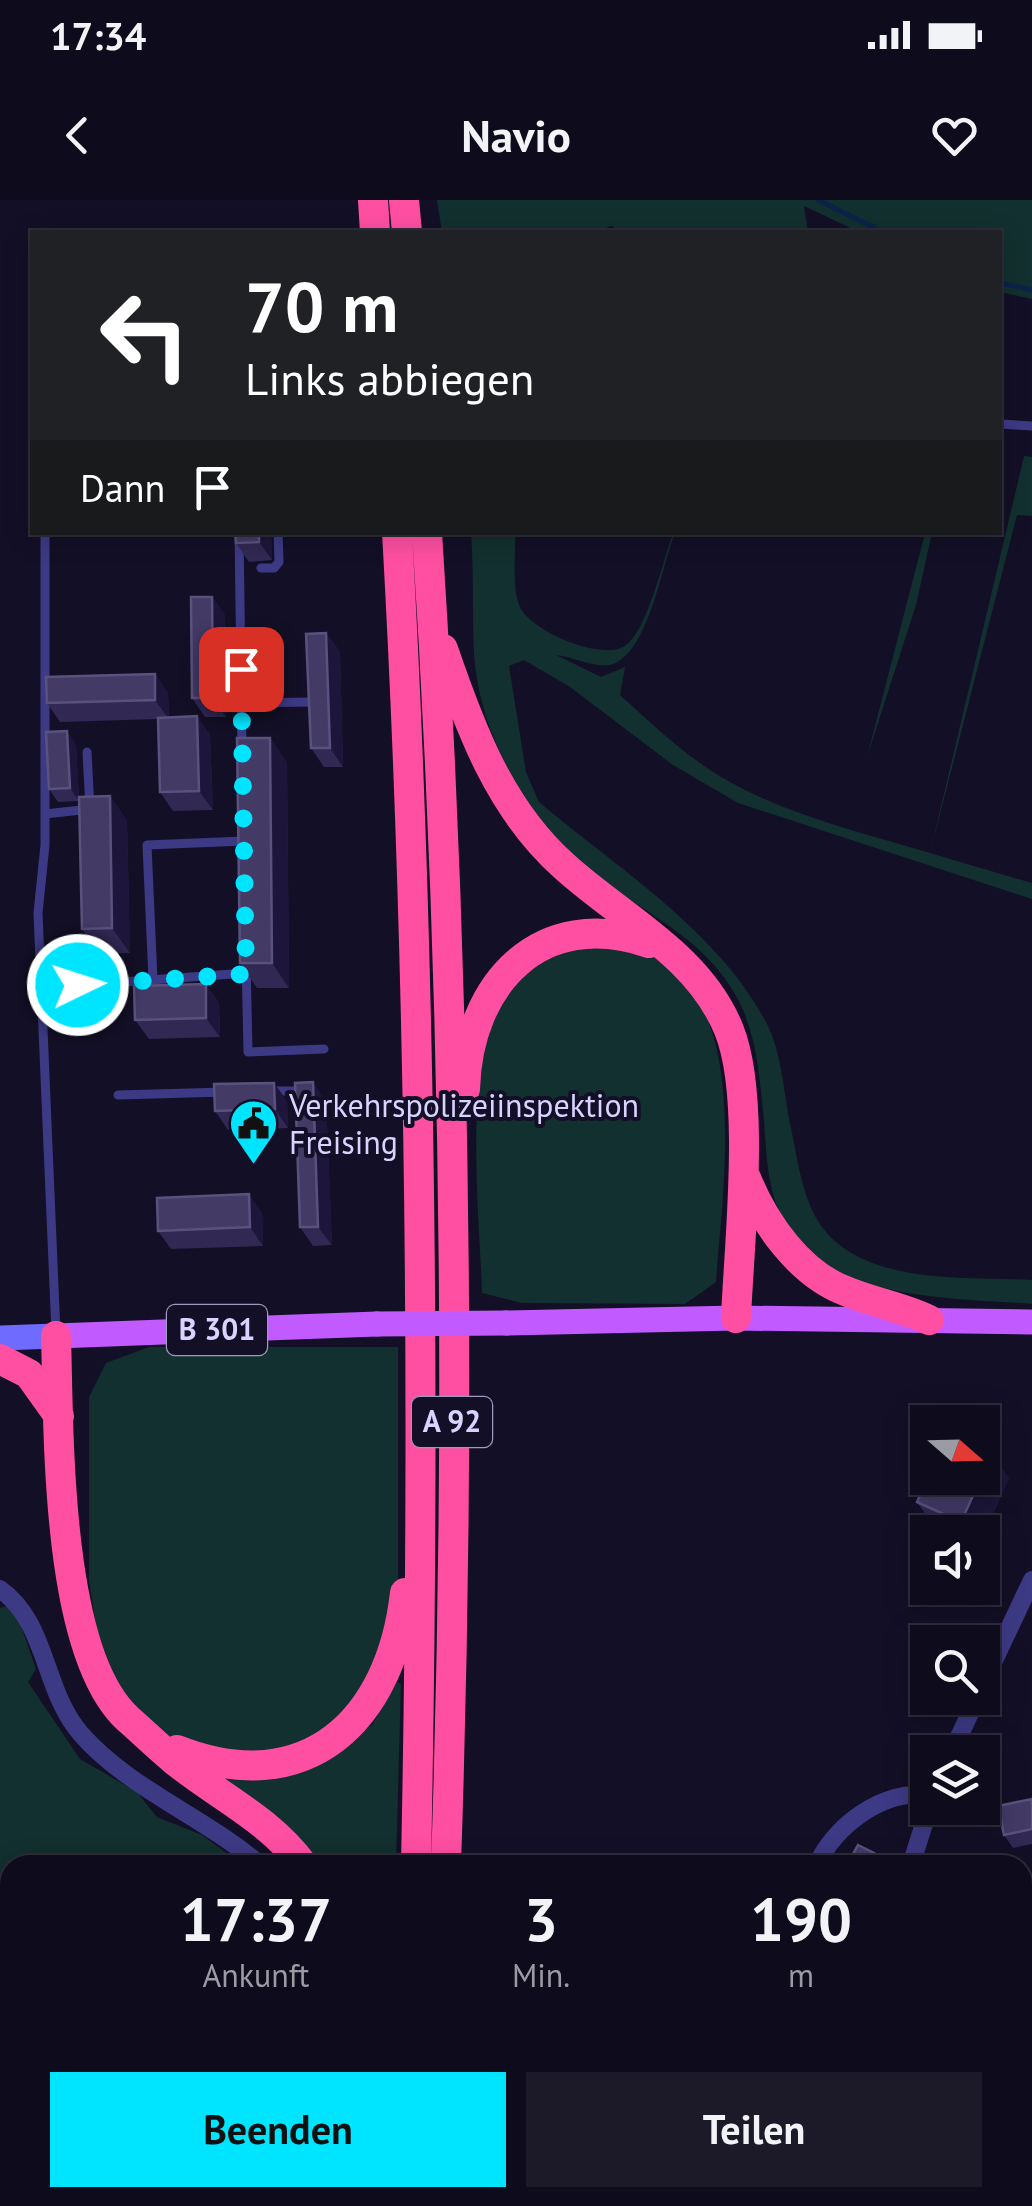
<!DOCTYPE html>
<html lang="de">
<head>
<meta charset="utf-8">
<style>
  :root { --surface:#0e0b1c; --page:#1c1929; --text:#f1f3f6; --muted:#9b9ba3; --line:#2e2b3b; --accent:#00e5ff }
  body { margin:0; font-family:"PT Sans",sans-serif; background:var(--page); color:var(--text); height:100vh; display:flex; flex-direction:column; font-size:38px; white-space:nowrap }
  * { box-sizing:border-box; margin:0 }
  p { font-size:32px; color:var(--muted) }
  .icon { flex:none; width:55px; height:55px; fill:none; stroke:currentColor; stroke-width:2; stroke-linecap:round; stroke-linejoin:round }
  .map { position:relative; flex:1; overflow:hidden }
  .side { position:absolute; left:0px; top:1655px; width:1032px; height:352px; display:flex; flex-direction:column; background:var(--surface); border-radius:30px 30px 0 0; box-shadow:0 5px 25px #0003,0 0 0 2px var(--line) }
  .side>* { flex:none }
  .guide { position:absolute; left:30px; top:30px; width:972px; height:305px; border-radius:0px; box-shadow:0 5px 25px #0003,0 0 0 2px var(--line); background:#202124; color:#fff; overflow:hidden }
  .needle { width:65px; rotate:110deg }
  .buttons { position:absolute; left:910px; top:1205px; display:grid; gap:20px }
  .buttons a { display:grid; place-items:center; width:90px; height:90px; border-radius:0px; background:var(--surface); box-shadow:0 5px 25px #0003,0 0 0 2px var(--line); font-size:50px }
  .pin { position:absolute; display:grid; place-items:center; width:85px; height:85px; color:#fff; margin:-42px; border-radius:20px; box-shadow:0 5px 15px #0006 }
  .me { position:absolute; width:110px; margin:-55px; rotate:86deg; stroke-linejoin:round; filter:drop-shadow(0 0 8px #0008) }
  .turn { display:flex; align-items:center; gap:35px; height:210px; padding:0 50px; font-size:45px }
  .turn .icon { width:130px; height:130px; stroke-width:2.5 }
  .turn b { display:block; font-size:70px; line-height:85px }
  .then { display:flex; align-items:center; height:95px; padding:0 50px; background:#0003; gap:20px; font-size:38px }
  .eta { display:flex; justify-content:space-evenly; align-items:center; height:170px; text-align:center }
  .eta b { font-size:60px; font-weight:600; line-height:70px }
  .action { display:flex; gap:20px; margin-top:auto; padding:20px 50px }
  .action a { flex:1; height:115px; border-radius:0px; background:var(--accent); color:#111; font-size:40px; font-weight:600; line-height:115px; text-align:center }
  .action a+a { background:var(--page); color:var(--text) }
  .status { display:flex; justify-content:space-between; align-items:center; height:70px; padding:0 50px; background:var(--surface); direction:ltr }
  .status svg { height:28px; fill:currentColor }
  header { display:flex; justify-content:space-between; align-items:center; height:130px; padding:0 50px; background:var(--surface); font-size:45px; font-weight:600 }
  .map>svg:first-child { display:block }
  .green { fill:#12302f }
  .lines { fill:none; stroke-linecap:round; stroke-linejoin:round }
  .stream { stroke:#0c2248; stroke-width:5 }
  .service { stroke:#3d3a85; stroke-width:9 }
  .minor { stroke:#3d3a85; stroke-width:18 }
  .secondary { stroke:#6f6bff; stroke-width:25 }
  .primary { stroke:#c25bff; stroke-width:25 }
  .motorway { stroke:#ff4fa3; stroke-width:30 }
  .primary-bridge { stroke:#c25bff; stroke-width:25 }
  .wall { fill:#312854 }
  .shaded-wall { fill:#1d163a }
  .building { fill:#433a66; stroke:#5a527e; stroke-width:2.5 }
  .route { stroke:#00e5ff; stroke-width:18; stroke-dasharray:0 32.4 }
  .labels { text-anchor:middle; stroke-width:8; stroke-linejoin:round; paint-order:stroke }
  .shield { fill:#130f26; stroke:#9e99be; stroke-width:2.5 }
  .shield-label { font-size:30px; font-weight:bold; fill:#d9d4ff }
  .poi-label { font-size:32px; fill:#d9d4ff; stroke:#130f26; text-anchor:start }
</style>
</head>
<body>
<div class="status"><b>17:34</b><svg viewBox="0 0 49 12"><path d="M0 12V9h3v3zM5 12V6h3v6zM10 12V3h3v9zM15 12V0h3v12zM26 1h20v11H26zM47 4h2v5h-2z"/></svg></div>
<header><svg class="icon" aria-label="back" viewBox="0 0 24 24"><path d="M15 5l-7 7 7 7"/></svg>Navio<svg class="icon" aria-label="heart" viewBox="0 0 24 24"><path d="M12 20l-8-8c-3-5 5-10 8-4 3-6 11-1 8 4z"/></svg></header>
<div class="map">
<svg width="1032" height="2006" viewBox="0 0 1032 2006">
  <rect width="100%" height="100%" fill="#130f26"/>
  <!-- green -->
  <path class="green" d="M437 0H1032V99L1000 92V32H859L804 6 808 32H619L612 26 592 32H442Z
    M1024 256 1032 257V316L1017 315 930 653 1032 683V699L738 603 673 565 570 487 524 460 509 466 526 572 539 602C617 668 719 731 767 824 782 853 784 896 791 928 797 957 801 989 815 1016 854 1087 963 1076 1032 1080V1104C951 1097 813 1103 778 1009 767 982 766 949 764 920 759 874 757 829 732 789 703 741 650 715 606 683 536 632 479 541 474 453 472 413 474 373 471 333H515C516 354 511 391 521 409 534 432 601 461 625 446 647 432 664 358 673 333H675C662 364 648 456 610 465 594 468 571 456 556 455L601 477 625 467 620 495C654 526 690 560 730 582 791 616 864 633 930 653Z
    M925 333H932L916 405 867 557Z
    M582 746C600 748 625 745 643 752 755 792 722 991 716 1082L685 1104 522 1103 482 1093C480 1021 462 861 502 802 521 772 548 757 582 746Z
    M149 1147H398V1407L355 1513 262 1561 177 1541 147 1521 117 1486 96 1426 89 1380V1197L106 1163Z
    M7 1406 18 1417 36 1469 28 1482 80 1559 137 1592 157 1617 202 1635 243 1665H10V1998H314V2006H0V1408Z
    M397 1482 401 1484 396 1665H318L197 1569 244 1580 290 1572 337 1553 372 1525Z
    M667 1998H832V2006H662Z"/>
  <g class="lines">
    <!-- stream -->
    <path class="stream" d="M818 0 883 32
      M1000 83 1032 90"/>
    <!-- service -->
    <path class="service" d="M1000 224 1032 226
      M45 332V645L38 713 56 1133
      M239 332 242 550
      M261 368H274L279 362 278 332
      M241 503 315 502
      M45 614 90 609 87 552
      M246 760 248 852 324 849
      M153 780 147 645 244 641
      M40 788 246 773
      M270 891H300
      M118 895 225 892"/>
    <!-- minor -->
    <path class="minor" d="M0 1389C48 1423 43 1491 81 1534 129 1589 205 1617 260 1665
      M982 1486 1032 1380
      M952 1552 977 1498
      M817 1665C833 1627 884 1588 928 1596
      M911 1665 929 1608
      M335 2006V1998
      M650 2006 655 1998
      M857 2006 858 1998"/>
    <!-- secondary -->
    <path class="secondary" d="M0 1138 56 1136"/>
    <!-- primary -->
    <path class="primary" d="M506 1123 736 1118 1032 1122
      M56 1136 377 1124"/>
    <!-- motorway -->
    <path class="motorway" d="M373 0 375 32
      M404 0 407 32
      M397 332C422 776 425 1221 416 1665
      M427 332C456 775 461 1221 446 1665
      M443 449C470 528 500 609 564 666 621 718 699 755 729 830 756 897 739 1043 736 1118
      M465 889C468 783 541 706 649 743
      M746 978C764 1023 800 1075 848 1092 875 1103 902 1107 929 1120
      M56 1136C59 1231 55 1452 128 1519 143 1532 158 1547 174 1560 218 1596 268 1618 303 1665
      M0 1159 29 1174 59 1216
      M177 1550C307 1601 391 1520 405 1393
      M395 1998 398 2006
      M430 2006V1998"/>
    <!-- primary-bridge -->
    <path class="primary-bridge" d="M377 1124 506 1123"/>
  </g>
  <!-- wall -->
  <path class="wall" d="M271 332 272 360 249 362 236 343Z
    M212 397 225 415 226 517H205L192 498Z
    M326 433 340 452 343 567H324L311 548Z
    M155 474 168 493 169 517 197 516 210 535 213 610 173 611 160 592 158 519 60 522 47 503Z
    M270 538 287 563 289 788H257L240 763Z
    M76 544 79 601 58 602 49 589Z
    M110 596 127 621 130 753 99 754 82 729Z
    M219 802 220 837 149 839 135 820Z
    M287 901 288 928 228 930 215 911Z
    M326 901 332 1045 313 1046 300 1027Z
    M262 1013 263 1046 171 1049 158 1031Z
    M1009 1278 982 1338V1332H948L934 1326 917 1302Z
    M1032 1599V1644L1013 1648 1004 1635Z"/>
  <!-- shaded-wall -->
  <path class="shaded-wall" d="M259 332H271L272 360 259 342Z
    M212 397 225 415 226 517 213 498Z
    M326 433 340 452 343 567 330 548Z
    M155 474 168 493 169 519 155 500Z
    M197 516 210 535 213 610 199 591Z
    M67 531 76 544 79 601 70 588Z
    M270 538 287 563 289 788 272 763Z
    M110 596 127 621 130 753 112 728Z
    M206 784 219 802 220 837 206 818Z
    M313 882 326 901 332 1045 318 1027Z
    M274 883 287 901 288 928 275 909Z
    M249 994 262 1013 263 1046 250 1027Z
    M992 1253 1009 1278 982 1338V1332H969L961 1322 981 1278H982Z
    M874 1653 878 1660 876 1665 868 1664Z"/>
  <!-- building -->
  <path class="building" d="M235 332H259V342L236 343Z
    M191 397H212L213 498H192Z
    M326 433 330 548H311L306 434Z
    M155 474V500L47 503 46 477Z
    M197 516 199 591 160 592 158 518Z
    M67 531 70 588 49 589 46 532Z
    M237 538H270L272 763H240Z
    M110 596 112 728 82 729 79 597Z
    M206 784V818L135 820 134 786Z
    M313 882 318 1027H300L295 883Z
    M274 883 275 909 215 911 214 884Z
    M249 994 250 1027 158 1031 157 998Z
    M982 1249 992 1253 982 1274Z
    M928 1277 981 1278 961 1322 917 1302Z
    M1032 1599V1629L1004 1635 998 1606Z
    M858 1645 874 1653 868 1664 852 1656Z"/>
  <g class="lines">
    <!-- route -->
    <path class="route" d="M78 785 246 774 241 469"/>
  </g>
  <!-- icons -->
  <defs>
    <symbol id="civic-pin" viewBox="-11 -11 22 30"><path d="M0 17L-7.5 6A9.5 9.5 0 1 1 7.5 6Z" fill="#00e5ff" stroke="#130f26"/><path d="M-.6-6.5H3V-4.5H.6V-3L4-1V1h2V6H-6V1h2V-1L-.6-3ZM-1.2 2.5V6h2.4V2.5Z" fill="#111"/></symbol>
  </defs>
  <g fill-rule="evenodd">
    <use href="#civic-pin" x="226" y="896" width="55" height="75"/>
  </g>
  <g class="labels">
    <!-- shield labels -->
    <g class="shield">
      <rect x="167" y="1105" width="100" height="50" rx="8"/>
      <rect x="412" y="1197" width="80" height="50" rx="8"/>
    </g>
    <g class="shield-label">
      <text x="217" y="1140">B 301</text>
      <text x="452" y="1232">A 92</text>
    </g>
    <!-- poi labels -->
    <g class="poi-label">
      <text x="289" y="917">Verkehrspolizeiinspektion<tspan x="289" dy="37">Freising</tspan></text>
    </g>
  </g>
</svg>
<div class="buttons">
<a><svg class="needle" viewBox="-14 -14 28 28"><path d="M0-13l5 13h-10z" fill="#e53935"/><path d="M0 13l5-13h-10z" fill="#9b9ba3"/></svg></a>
<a><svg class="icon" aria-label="sound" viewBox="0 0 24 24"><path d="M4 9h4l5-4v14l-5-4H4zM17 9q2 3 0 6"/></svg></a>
<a><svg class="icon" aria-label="search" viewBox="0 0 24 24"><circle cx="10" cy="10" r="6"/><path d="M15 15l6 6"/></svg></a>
<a><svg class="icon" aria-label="layers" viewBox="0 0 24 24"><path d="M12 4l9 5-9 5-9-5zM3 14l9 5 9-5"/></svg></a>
</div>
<div class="pin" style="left:241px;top:469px;background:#d93025"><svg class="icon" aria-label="arrive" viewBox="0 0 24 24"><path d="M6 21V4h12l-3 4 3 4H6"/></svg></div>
<svg class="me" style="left:78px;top:785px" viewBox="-20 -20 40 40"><circle r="17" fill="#00e5ff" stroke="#fff" stroke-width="3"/><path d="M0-11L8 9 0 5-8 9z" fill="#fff"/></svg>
<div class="guide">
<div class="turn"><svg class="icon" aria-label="left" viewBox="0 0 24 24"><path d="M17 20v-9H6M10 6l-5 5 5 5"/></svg><div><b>70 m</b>Links abbiegen</div></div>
<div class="then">Dann<svg class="icon" aria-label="arrive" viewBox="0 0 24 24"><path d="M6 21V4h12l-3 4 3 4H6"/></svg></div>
</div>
<section class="side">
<div class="eta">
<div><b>17:37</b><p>Ankunft</p></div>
<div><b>3</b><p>Min.</p></div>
<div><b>190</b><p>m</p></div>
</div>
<div class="action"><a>Beenden</a><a>Teilen</a></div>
</section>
</div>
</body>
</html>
